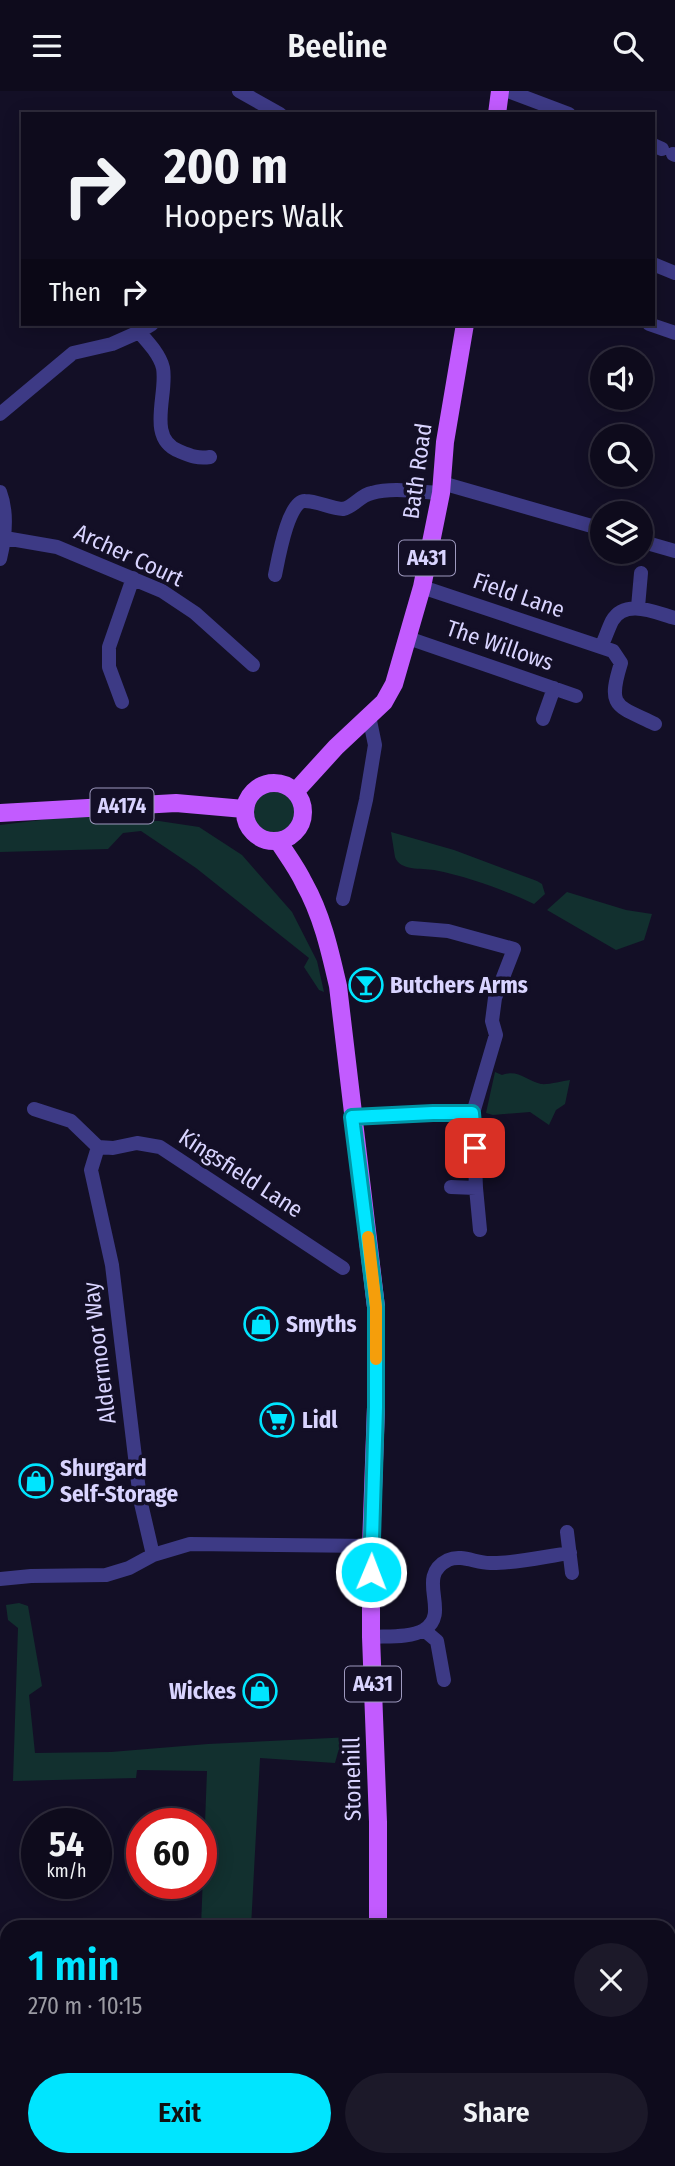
<!DOCTYPE html>
<html lang="en">
<head>
<meta charset="utf-8">
<style>
  :root { --surface:#0e0b1c; --page:#1c1929; --text:#f1f3f6; --muted:#9b9ba3; --line:#2e2b3b; --accent:#00e5ff }
  body { margin:0; font-family:"Fira Sans Condensed",sans-serif; background:var(--page); color:var(--text); height:100vh; display:flex; flex-direction:column; font-size:26px; white-space:nowrap }
  * { box-sizing:border-box; margin:0 }
  p { font-size:23px; color:var(--muted) }
  .icon { flex:none; width:38px; height:38px; fill:none; stroke:currentColor; stroke-width:2; stroke-linecap:round; stroke-linejoin:round }
  .map { position:relative; flex:1; overflow:hidden }
  .drawer { position:absolute; left:0px; top:1829px; width:676px; height:247px; display:flex; flex-direction:column; background:var(--surface); border-radius:21px 21px 0 0; box-shadow:0 4px 18px #0003,0 0 0 2px var(--line) }
  .drawer>* { flex:none }
  .top-card { position:absolute; left:21px; top:21px; width:634px; height:214px; border-radius:0px; box-shadow:0 4px 18px #0003,0 0 0 2px var(--line); background:#0e0b1c; color:var(--text); overflow:hidden }
  .controls { position:absolute; left:590px; top:256px; display:grid; gap:14px }
  .controls a { display:grid; place-items:center; width:63px; height:63px; border-radius:50%; background:var(--surface); box-shadow:0 4px 18px #0003,0 0 0 2px var(--line); font-size:35px }
  .speed { position:absolute; left:21px; top:1717px; display:flex; gap:14px; font-size:35px; font-weight:700; text-align:center }
  .speed>* { display:grid; place-content:center; width:91px; height:91px; border-radius:50%; background:var(--surface); box-shadow:0 4px 18px #0003,0 0 0 2px var(--line); line-height:1 }
  .speed small { font-size:18px; font-weight:400 }
  .speed .limit { border:10px solid #d22; background:#fff; color:#111 }
  .pin { position:absolute; display:grid; place-items:center; width:60px; height:60px; color:#fff; margin:-30px; border-radius:14px; box-shadow:0 4px 10px #0006 }
  .me { position:absolute; width:77px; margin:-38px; rotate:1deg; stroke-linejoin:round; filter:drop-shadow(0 0 5px #0008) }
  .turn { display:flex; align-items:center; gap:24px; height:147px; padding:0 28px; font-size:32px }
  .turn .icon { width:91px; height:91px; stroke-width:2.5 }
  .turn b { display:block; font-size:49px; line-height:60px }
  .then { display:flex; align-items:center; height:66px; padding:0 28px; background:#0003; gap:14px; font-size:26px }
  .round { display:grid; place-items:center; flex:none; width:74px; height:74px; border-radius:37px; background:var(--page) }
  .overview { display:flex; align-items:center; justify-content:space-between; height:119px; padding:0 28px }
  h1 { font-size:42px; font-weight:600; line-height:52px; color:var(--accent) }
  .action { display:flex; gap:14px; margin-top:auto; padding:14px 28px }
  .action a { flex:1; height:80px; border-radius:42px; background:var(--accent); color:#111; font-size:28px; font-weight:600; line-height:80px; text-align:center }
  .action a+a { background:var(--page); color:var(--text) }
  header { display:flex; justify-content:space-between; align-items:center; height:91px; padding:0 28px; background:var(--surface); font-size:32px; font-weight:600 }
  .map>svg:first-child { display:block }
  .green { fill:#12302f }
  .lines { fill:none; stroke-linecap:round; stroke-linejoin:round }
  .minor { stroke:#3d3a85; stroke-width:14 }
  .primary { stroke:#c25bff; stroke-width:18 }
  .trunk { stroke:#e055d1; stroke-width:19 }
  .route-casing { stroke:#0095a6; stroke-width:18 }
  .route { stroke:#00e5ff; stroke-width:12 }
  .slow { stroke:#f59e0b; stroke-width:12 }
  .labels { text-anchor:middle; stroke-width:7; stroke-linejoin:round; paint-order:stroke }
  .shield { fill:#130f26; stroke:#9e99be; stroke-width:2 }
  .shield-label { font-size:21px; font-weight:bold; fill:#d9d4ff }
  .street-label { font-size:23px; fill:#d9d4ff; stroke:#130f26 }
  .poi-label { font-size:23px; font-weight:bold; fill:#d9d4ff; stroke:#130f26; text-anchor:start }
</style>
</head>
<body>
<header><svg class="icon" aria-label="menu" viewBox="0 0 24 24"><path d="M4 6h16M4 12h16M4 18h16"/></svg>Beeline<svg class="icon" aria-label="search" viewBox="0 0 24 24"><circle cx="10" cy="10" r="6"/><path d="M15 15l6 6"/></svg></header>
<div class="map">
<svg width="675" height="2075" viewBox="0 0 675 2075">
  <rect width="100%" height="100%" fill="#130f26"/>
  <!-- green -->
  <path class="green" d="M251 721a23 23 0 1 1 46 0a23 23 0 1 1-46 0Z
    M99 722 114 730H159L199 736 242 764 292 821 317 870 324 901 319 899 304 876 309 867 196 777 141 740 123 742 108 758 0 761V734Z
    M391 741 454 759 537 790 542 793 545 803 534 813C502 798 469 786 434 779 421 777 400 780 395 766Z
    M567 801 626 819 652 823 644 849 616 859 547 819Z
    M495 981 502 984C518 978 527 990 541 993 548 994 562 990 570 989L565 1013 556 1019 549 1034 530 1021 493 1024 486 1022Z
    M19 1512 28 1515 42 1595 29 1604 35 1662 111 1661 208 1653 352 1646 353 1653 338 1661 335 1672 260 1667 251 1836H201L207 1680 137 1679 136 1687 13 1690 18 1537 8 1529 6 1514Z
    M0 2026H7V2068L211 2069 185 2075H0Z
    M669 2051H675V2075H409L404 2069 668 2068Z"/>
  <g class="lines">
    <!-- minor -->
    <path class="minor" d="M239 0 280 23
      M508 0 569 23
      M653 54 662 58
      M673 63 675 64
      M653 173 675 182
      M649 233 675 242
      M139 241C148 251 160 264 163 277 168 303 146 347 179 360 191 365 198 368 210 366
      M0 323 73 262 112 253 139 241 152 233
      M442 392 602 438
      M0 401C8 422 5 447 0 468
      M5 447 57 456 162 500 195 522 253 574
      M640 450 675 460
      M275 484C278 470 288 409 305 410 317 410 330 417 343 418 354 416 360 404 372 402 393 396 419 401 441 402
      M422 496 613 560 621 572C607 617 616 614 655 633
      M638 516 641 482
      M408 547 576 605
      M601 556C605 548 608 538 612 530 625 507 656 522 675 527
      M122 611 109 576V556L133 487
      M543 628 554 597
      M343 808 366 709 375 654 369 625
      M412 837 448 840 514 858 495 907 492 930 496 944 473 1022
      M34 1018 71 1030 98 1056 113 1057 137 1052 160 1056 343 1177
      M352 1026 433 1022H473L476 1097 451 1096
      M98 1056 91 1079 112 1174 140 1408 153 1464
      M476 1097 480 1139
      M567 1441 572 1482
      M0 1488 31 1485 106 1484 129 1477 153 1464 190 1453 371 1455
      M424 1539 437 1550 444 1589
      M371 1546C387 1545 410 1547 424 1539 452 1521 414 1486 448 1469 461 1463 476 1472 490 1472 512 1473 547 1465 570 1462"/>
    <!-- primary -->
    <path class="primary" d="M497 23 500 0
      M245 721a29 29 0 1 1 58 0a29 29 0 1 1-58 0Z
      M295 701 336 656 384 611 394 593 422 496 441 402 445 351 465 233
      M0 722 176 712 244 718
      M278 750C287 764 297 777 304 792 322 824 330 860 338 895L376 1216V1316L371 1455V1546L378 1731V1836
      M374 2075V2068"/>
    <!-- trunk -->
    <path class="trunk" d="M0 1984H7
      M0 2011 7 2012
      M668 2012H675
      M668 2043H675"/>
  </g>
  <g class="lines">
    <defs>
      <path id="route" d="M371 1481 376 1316V1216L352 1026 433 1022H472L475 1057"/>
    </defs>
    <!-- route casing -->
    <use href="#route" class="route-casing"/>
    <!-- route -->
    <use href="#route" class="route"/>
    <!-- slow -->
    <path class="slow" d="M368 1146 376 1216V1268"/>
  </g>
  <!-- icons -->
  <defs>
    <symbol id="bar-ring" viewBox="-11 -11 22 22"><circle r="9.5" fill="#130f26" stroke="#00e5ff" stroke-width="1.5"/><path d="M-6-5H6L.8 .8V4.5H3.5V6h-7V4.5H-.8V.8Z" fill="#00e5ff"/></symbol>
    <symbol id="shop-ring" viewBox="-11 -11 22 22"><circle r="9.5" fill="#130f26" stroke="#00e5ff" stroke-width="1.5"/><path d="M-5-2.5h2.3a2.7 3.5 0 0 1 5.4 0H5L5.5 6h-11ZM-1.5-2.5h3a1.5 2.3 0 0 0-3 0Z" fill="#00e5ff"/></symbol>
    <symbol id="supermarket-ring" viewBox="-11 -11 22 22"><circle r="9.5" fill="#130f26" stroke="#00e5ff" stroke-width="1.5"/><path d="M-6-5.5h2.5l.6 2H6L4.5 2H-2.5L-4.4-4H-6ZM-1.5 3.2a1.3 1.3 0 1 0 .1 0ZM3 3.2a1.3 1.3 0 1 0 .1 0Z" fill="#00e5ff"/></symbol>
  </defs>
  <g fill-rule="evenodd">
    <use href="#bar-ring" x="347" y="875" width="38" height="38"/>
    <use href="#shop-ring" x="242" y="1214" width="38" height="38"/>
    <use href="#supermarket-ring" x="258" y="1310" width="38" height="38"/>
    <use href="#shop-ring" x="17" y="1371" width="38" height="38"/>
    <use href="#shop-ring" x="241" y="1581" width="38" height="38"/>
  </g>
  <g class="labels">
    <!-- shield labels -->
    <g class="shield">
      <rect x="399" y="449.5" width="56" height="35" rx="5"/>
      <rect x="90.5" y="697.5" width="63" height="35" rx="5"/>
      <rect x="345" y="1575.5" width="56" height="35" rx="5"/>
    </g>
    <g class="shield-label">
      <text x="427" y="474">A431</text>
      <text x="122" y="722">A4174</text>
      <text x="373" y="1600">A431</text>
    </g>
    <!-- street labels -->
    <g class="street-label">
      <text transform="translate(417 380) rotate(-82)" y="8">Bath Road</text>
      <text transform="translate(129 464) rotate(25)" y="8">Archer Court</text>
      <text transform="translate(519 504) rotate(19)" y="8">Field Lane</text>
      <text transform="translate(500 554) rotate(19)" y="8">The Willows</text>
      <text transform="translate(241 1082) rotate(33)" y="8">Kingsfield Lane</text>
      <text transform="translate(99 1262) rotate(-97)" y="8">Aldermoor Way</text>
      <text transform="translate(352 1688) rotate(-91)" y="8">Stonehill</text>
    </g>
    <!-- poi labels -->
    <g class="poi-label">
      <text x="390" y="902">Butchers Arms</text>
      <text x="286" y="1241">Smyths</text>
      <text x="302" y="1337">Lidl</text>
      <text x="60" y="1385">Shurgard<tspan x="60" dy="26">Self-Storage</tspan></text>
      <text x="236" y="1608" text-anchor="end">Wickes</text>
    </g>
  </g>
</svg>
<div class="controls">
<a><svg class="icon" aria-label="sound" viewBox="0 0 24 24"><path d="M4 9h4l5-4v14l-5-4H4zM17 9q2 3 0 6"/></svg></a>
<a><svg class="icon" aria-label="search" viewBox="0 0 24 24"><circle cx="10" cy="10" r="6"/><path d="M15 15l6 6"/></svg></a>
<a><svg class="icon" aria-label="layers" viewBox="0 0 24 24"><path d="M12 4l9 5-9 5-9-5zM3 14l9 5 9-5"/></svg></a>
</div>
<div class="speed"><div>54<small>km/h</small></div><div class="limit">60</div></div>
<div class="pin" style="left:475px;top:1057px;background:#d93025"><svg class="icon" aria-label="arrive" viewBox="0 0 24 24"><path d="M6 21V4h12l-3 4 3 4H6"/></svg></div>
<svg class="me" style="left:371px;top:1481px" viewBox="-20 -20 40 40"><circle r="17" fill="#00e5ff" stroke="#fff" stroke-width="3"/><path d="M0-11L8 9 0 5-8 9z" fill="#fff"/></svg>
<div class="top-card">
<div class="turn"><svg class="icon" aria-label="right" viewBox="0 0 24 24"><path d="M7 20v-9h11M14 6l5 5-5 5"/></svg><div><b>200 m</b>Hoopers Walk</div></div>
<div class="then">Then<svg class="icon" aria-label="right" viewBox="0 0 24 24"><path d="M7 20v-9h11M14 6l5 5-5 5"/></svg></div>
</div>
<section class="drawer">
<div class="overview"><div><h1>1 min</h1><p>270 m · 10:15</p></div><a class="round"><svg class="icon" aria-label="close" viewBox="0 0 24 24"><path d="M6 6l12 12M18 6L6 18"/></svg></a></div>
<div class="action"><a>Exit</a><a>Share</a></div>
</section>
</div>
</body>
</html>
